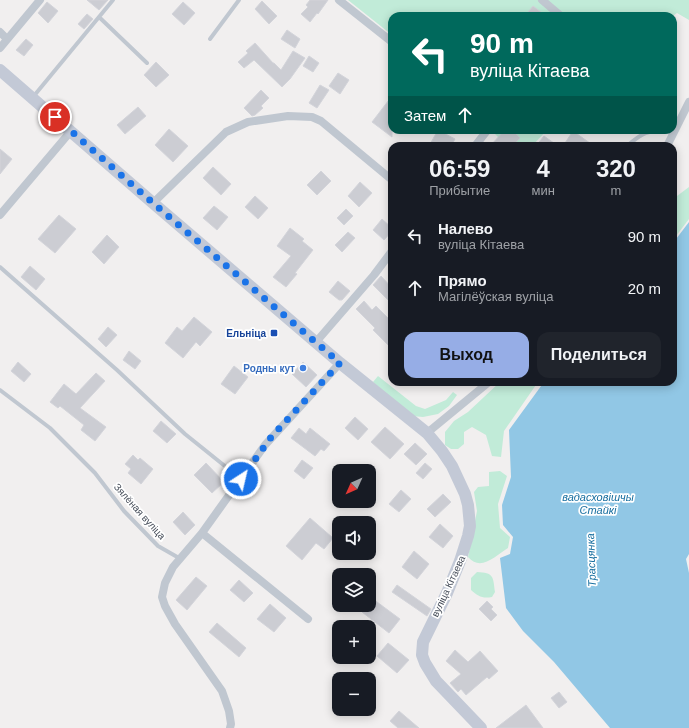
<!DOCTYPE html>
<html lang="ru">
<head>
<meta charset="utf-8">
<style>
  :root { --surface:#171b24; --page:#20242c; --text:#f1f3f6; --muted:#9ea1a6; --accent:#96ade6 }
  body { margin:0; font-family:Arial,sans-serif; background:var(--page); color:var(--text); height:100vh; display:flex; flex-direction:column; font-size:15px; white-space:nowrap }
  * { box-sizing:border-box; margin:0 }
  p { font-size:13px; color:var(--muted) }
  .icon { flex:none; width:22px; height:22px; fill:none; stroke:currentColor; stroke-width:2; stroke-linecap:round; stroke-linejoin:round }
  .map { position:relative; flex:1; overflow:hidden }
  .details { position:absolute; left:388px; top:142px; width:289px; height:244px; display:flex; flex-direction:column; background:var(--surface); border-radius:12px; box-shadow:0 2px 10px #0003 }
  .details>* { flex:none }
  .top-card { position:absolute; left:388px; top:12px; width:289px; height:122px; border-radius:12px; box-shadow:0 2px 10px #0003; background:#00695c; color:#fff; overflow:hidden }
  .needle { width:26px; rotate:225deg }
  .buttons { position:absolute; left:332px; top:464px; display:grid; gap:8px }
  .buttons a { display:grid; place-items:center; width:44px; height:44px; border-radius:8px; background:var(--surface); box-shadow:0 2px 10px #0003; font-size:20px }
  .pin { position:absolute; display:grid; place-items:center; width:34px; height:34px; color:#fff; margin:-17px; border:2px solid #fff; border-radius:50%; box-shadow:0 1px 4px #0007 }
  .me { position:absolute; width:44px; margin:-22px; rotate:35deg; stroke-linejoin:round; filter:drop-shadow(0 0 3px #0008) }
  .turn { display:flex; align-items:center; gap:14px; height:84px; padding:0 16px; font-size:18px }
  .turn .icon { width:52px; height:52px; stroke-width:2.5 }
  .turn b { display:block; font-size:28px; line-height:34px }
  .then { display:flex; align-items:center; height:38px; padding:0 16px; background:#0003; gap:8px; font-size:15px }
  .eta { display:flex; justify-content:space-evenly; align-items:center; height:68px; text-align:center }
  .eta b { font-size:24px; font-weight:700; line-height:28px }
  .button { display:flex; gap:8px; margin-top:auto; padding:8px 16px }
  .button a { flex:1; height:46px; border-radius:12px; background:var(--accent); color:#111; font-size:16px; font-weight:700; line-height:46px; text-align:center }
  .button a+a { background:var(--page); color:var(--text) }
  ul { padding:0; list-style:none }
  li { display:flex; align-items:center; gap:12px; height:52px; padding:0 16px }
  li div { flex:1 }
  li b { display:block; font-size:15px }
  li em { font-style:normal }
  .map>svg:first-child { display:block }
  .green { fill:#c1ebd8 }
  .water { fill:#91c7e5 }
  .building { fill:#cccdd3; stroke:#d3d4da }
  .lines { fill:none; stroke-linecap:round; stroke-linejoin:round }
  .lane { stroke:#c0c7d0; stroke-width:4 }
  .street { stroke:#c0c7d0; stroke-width:8 }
  .secondary { stroke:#c3c9d6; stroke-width:12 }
  .route { stroke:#1a73e8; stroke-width:7; stroke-dasharray:0 12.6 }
  .transit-dot { fill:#1a4fb4; stroke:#fff; stroke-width:1.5 }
  .shop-dot { fill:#3f7fe0; stroke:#fff; stroke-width:1.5 }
  .labels { text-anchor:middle; stroke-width:3.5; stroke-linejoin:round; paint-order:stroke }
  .transit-label { font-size:10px; font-weight:bold; fill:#164399; stroke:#fff; text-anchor:end }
  .shop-label { font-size:10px; font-weight:bold; fill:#366cbe; stroke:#fff; text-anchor:end }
  .street-label { font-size:10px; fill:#484f5b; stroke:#fff }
  .water-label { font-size:11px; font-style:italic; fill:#176e9f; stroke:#fff }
</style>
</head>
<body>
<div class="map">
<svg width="689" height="728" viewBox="0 0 689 728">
  <rect width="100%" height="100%" fill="#f1efef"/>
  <!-- green -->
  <path class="green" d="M348 0H689V20L677 13 673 16H392V35Z
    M491 130H547L532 146H507Z
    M689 187V219L673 240V199Z
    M378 376 416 406 425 409 446 400 453 392 457 395 449 406 438 414 423 417 412 416 373 382Z
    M500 382H538L504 431 501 457 492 456 486 435 472 427 464 432V444L458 449H451L445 445V432L454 421 468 412Z
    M500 471 507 476 498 504 500 528 510 537 508 548C495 556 481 572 468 557L477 511 474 492 478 487 489 486V472Z
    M477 572C494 573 493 576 495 592L492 597C482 599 478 596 471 590V578Z"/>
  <!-- water -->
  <path class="water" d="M689 222V554L686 559 689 573V728H610L554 662 523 631 506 608 500 558 510 554 513 537 503 525 502 505 511 477 509 430 544 382H673V243Z"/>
  <!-- building -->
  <path class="building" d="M87 0H108L99 10Z
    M310 0H328L318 14 317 13 310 22 301 14 308 7 306 5Z
    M262 1 277 16 269 24 255 9Z
    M47 2 58 11 48 23 38 13Z
    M183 2 195 13 184 25 172 14Z
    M533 6 546 16H525Z
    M87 14 93 19 84 29 78 24Z
    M287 30 300 39 295 48 281 39Z
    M26 39 33 45 24 56 16 50Z
    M255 43 273 63H274L281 70 293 51 305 58 290 79 282 87 254 60 244 68 238 62 248 53 246 51Z
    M309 56 319 63 313 72 303 66Z
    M156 62 169 75 156 87 144 75Z
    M338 73 349 80 340 94 329 86Z
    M320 85 329 90 317 108 309 103Z
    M261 90 269 98 261 106 263 108 255 115 252 116 244 108Z
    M392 96V137L372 122Z
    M138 107 146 116 125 134 117 125Z
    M169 129 188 146 173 162 155 145Z
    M438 130 455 139 451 146H429Z
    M505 130H512L520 138 512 146H490Z
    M573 131 594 146H563Z
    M544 136 558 146H536Z
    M0 149 12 159 0 174Z
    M213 167 231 184 221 195 203 178Z
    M321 171 331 181 317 195 307 185Z
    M360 182 372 193 359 207 348 196Z
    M255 196 268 208 258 219 245 207Z
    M214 206 228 217 217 230 203 218Z
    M346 209 353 216 344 225 337 218Z
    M59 215 76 229 55 253 38 239Z
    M382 219 392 228V231L384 240 373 230Z
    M290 228 304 239 302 241 313 250 295 273 297 274 286 287 273 277 291 256 277 246Z
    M348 232 355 238 342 252 335 245Z
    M107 235 119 247 104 264 92 252Z
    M30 266 45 279 36 290 21 277Z
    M381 276 392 288V295L388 300 373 285Z
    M338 281 350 291 342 300H339L329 292Z
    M364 301 372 310 376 306 392 322V349L373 330 375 328 356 309Z
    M194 317 212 332 200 346 196 342 183 358 165 343 177 327 182 331Z
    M108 327 117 335 106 347 98 339Z
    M129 351 141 361 135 369 123 360Z
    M18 362 31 374 24 382 11 371Z
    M303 362 317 375 306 387 292 374Z
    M234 366 248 377 235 394 221 384Z
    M96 373 105 381 80 408 106 427 95 441 81 430 84 425 60 406 58 408 50 402 64 384 76 394Z
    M355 417 368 429 358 440 345 428Z
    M161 421 176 434 167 443 153 431Z
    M385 427 404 444 390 459 371 442Z
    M299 428 306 434 310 428 330 444 324 451 321 449 315 456 291 438Z
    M415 443 427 454 416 465 404 454Z
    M133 455 138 460 140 458 153 469 141 484 128 473 131 469 125 464Z
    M302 460 313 468 304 479 294 471Z
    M206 463 224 482 212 493 194 475Z
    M425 463 432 469 423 479 416 473Z
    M401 490 411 499 399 512 389 504Z
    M443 494 451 502 435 517 427 509Z
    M183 512 195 525 185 535 173 522Z
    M310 518 333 538 324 549 316 543 302 560 286 546Z
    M440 524 453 536 443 548 429 537Z
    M414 551 429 564 417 579 402 567Z
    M196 577 207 586 187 610 176 600Z
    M239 580 253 593 244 602 230 590Z
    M397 585 431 609 427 616 392 592Z
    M373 599 400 619 389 633 362 612Z
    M487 601 493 607 491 609 497 615 491 621 479 609Z
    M270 604 286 618 274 632 257 619Z
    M217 623 246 648 239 657 209 632Z
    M388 643 409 660 397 673 377 656Z
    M455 650 468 662 480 651 498 671 489 679 487 677 466 695 461 689 458 692 450 683 461 674 446 661Z
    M559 692 567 702 559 708 551 698Z
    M526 705 543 728H496Z
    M399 711 419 728H398L390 721Z"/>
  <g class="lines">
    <!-- lane -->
    <path class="lane" d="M99 17 147 63
      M210 39 239 0
      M33 97 113 0
      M627 146C643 132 647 131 668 130
      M0 267 117 370 185 434 241 479
      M0 390 50 428 95 473 124 511 158 546 179 558"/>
    <!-- street -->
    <path class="street" d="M339 0 392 42
      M542 0 561 16
      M0 32 7 39
      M0 48 40 0
      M475 146 486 132 484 130
      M667 146 689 102
      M153 203 226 132 248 122 288 116 312 117 321 121 392 180
      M0 215 71 131
      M316 342 374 275 392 251
      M427 433 489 382
      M202 533 308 619
      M230 728 231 724 229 711 222 691 175 624 165 606 162 597 165 583 173 567 202 533 265 445 340 363"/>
    <!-- secondary -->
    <path class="secondary" d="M0 70 153 203 340 363 427 433 442 451 452 466 465 494 468 505 470 526 468 536 460 561 447 593 423 642 422 655 425 663 436 681 481 728"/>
  </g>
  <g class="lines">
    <!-- route -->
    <path class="route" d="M55 117 153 203 340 363 272 436 241 479"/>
  </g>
  <!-- markers -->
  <rect class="transit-dot" x="270" y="329" width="8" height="8" rx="2"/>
  <circle class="shop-dot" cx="303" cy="368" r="4"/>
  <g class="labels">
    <!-- transit labels -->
    <g class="transit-label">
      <text x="266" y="337">Ельніца</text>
    </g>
    <!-- shop labels -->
    <g class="shop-label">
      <text x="295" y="372">Родны кут</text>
    </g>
    <!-- street labels -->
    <g class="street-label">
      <text transform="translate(140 511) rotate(48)" y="4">Зялёная вуліца</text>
      <text transform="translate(448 586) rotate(-65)" y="4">вуліца Кітаева</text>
    </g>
    <!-- water labels -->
    <g class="water-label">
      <text x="598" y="501">вадасховішчы<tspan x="598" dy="13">Стайкі</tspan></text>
      <text transform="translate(591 560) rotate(-92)" y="4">Трасцянка</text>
    </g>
  </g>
</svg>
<div class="buttons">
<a><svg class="needle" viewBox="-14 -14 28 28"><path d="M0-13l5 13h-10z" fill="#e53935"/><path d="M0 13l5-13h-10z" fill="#9ea1a6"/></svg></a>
<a><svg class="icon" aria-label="sound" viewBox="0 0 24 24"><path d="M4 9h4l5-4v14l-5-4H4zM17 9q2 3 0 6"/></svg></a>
<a><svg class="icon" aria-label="layers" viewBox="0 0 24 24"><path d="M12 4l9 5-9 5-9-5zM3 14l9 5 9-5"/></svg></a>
<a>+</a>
<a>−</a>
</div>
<div class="pin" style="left:55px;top:117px;background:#d93025"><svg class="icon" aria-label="arrive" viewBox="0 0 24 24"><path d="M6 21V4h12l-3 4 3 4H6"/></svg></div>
<svg class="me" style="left:241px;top:479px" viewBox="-20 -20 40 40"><circle r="17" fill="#1a73e8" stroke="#fff" stroke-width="3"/><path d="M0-11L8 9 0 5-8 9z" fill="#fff"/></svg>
<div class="top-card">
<div class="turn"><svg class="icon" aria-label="left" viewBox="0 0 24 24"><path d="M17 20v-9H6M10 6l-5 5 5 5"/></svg><div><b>90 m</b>вуліца Кітаева</div></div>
<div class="then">Затем<svg class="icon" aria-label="ahead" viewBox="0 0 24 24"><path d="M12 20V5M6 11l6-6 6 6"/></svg></div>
</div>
<section class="details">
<div class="eta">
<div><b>06:59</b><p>Прибытие</p></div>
<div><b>4</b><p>мин</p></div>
<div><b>320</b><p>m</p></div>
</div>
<ul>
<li><svg class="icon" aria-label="left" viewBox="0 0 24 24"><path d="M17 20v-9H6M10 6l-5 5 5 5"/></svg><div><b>Налево</b><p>вуліца Кітаева</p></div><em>90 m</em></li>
<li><svg class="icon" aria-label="ahead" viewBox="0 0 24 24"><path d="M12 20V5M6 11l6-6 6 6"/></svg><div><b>Прямо</b><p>Магілёўская вуліца</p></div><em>20 m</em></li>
</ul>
<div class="button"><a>Выход</a><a>Поделиться</a></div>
</section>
</div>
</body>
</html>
